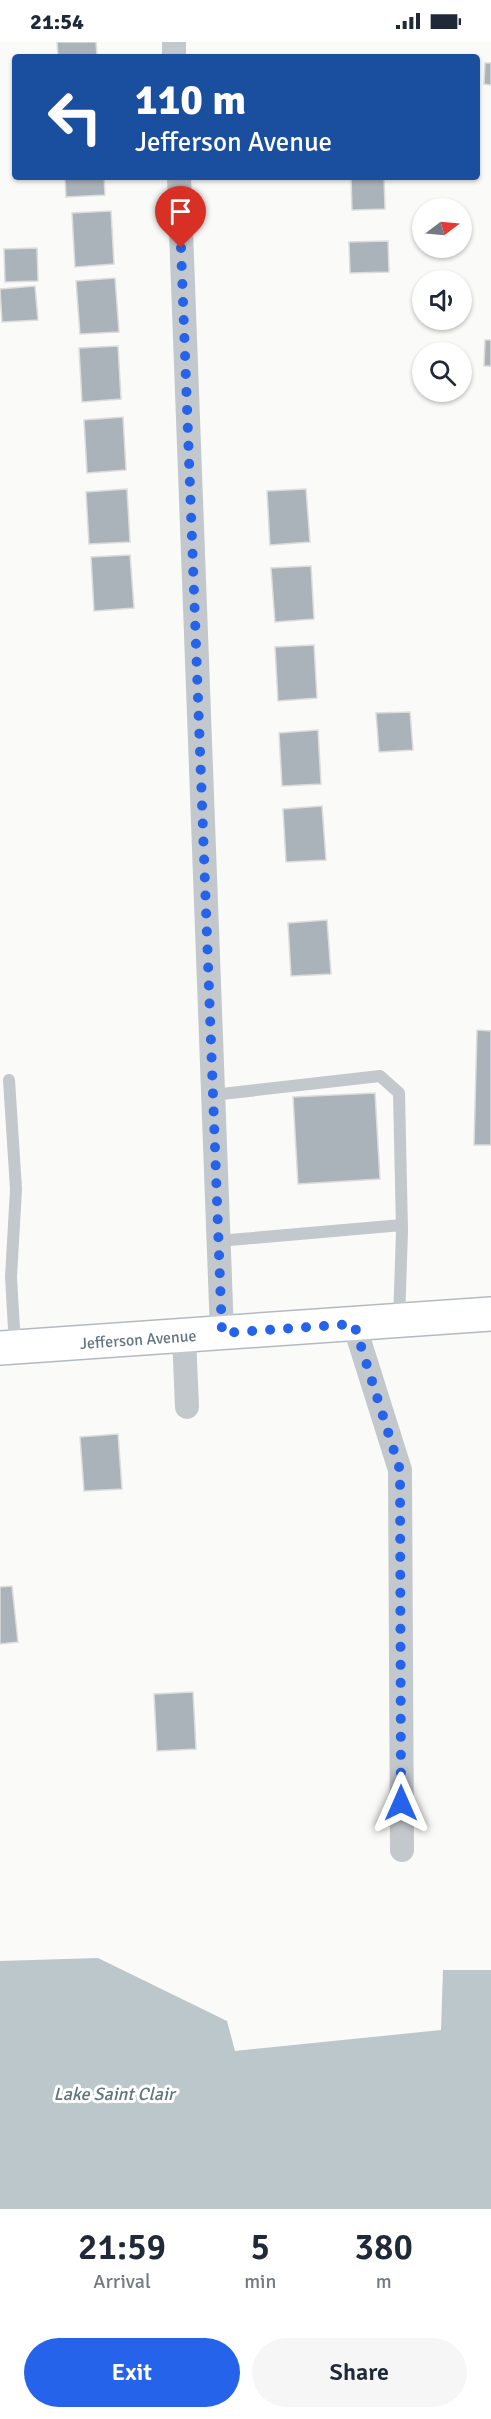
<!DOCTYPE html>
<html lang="en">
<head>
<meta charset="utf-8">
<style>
  :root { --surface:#fff; --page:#f6f6f7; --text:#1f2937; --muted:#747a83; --accent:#2563eb }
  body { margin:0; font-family:Signika,sans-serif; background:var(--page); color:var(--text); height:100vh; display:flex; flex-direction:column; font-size:22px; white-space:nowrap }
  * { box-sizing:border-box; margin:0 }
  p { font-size:20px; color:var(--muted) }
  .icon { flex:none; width:33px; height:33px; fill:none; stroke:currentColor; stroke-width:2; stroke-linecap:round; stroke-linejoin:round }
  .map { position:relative; height:2167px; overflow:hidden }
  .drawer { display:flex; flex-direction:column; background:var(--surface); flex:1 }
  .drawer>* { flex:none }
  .banner { position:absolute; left:12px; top:12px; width:468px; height:126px; border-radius:6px; box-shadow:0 2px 4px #0004; background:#1a4fa0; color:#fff; overflow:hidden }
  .needle { width:39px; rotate:74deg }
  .tools { position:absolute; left:412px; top:156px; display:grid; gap:12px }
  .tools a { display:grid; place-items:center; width:60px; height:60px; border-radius:50%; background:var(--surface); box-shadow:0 2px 4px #0004; font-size:30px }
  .pin { position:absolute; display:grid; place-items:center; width:51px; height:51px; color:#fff; margin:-62px -26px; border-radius:50% 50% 50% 0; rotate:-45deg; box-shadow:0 0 6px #0007 }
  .pin .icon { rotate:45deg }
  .me { position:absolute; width:66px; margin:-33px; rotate:0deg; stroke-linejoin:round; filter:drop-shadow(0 0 4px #0008) }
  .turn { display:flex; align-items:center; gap:21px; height:126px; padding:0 24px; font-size:27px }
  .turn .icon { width:78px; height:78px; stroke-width:2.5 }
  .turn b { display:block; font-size:42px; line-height:51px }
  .eta { display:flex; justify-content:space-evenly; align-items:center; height:102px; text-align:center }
  .eta b { font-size:36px; font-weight:600; line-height:42px }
  .button { display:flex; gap:12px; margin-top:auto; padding:12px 24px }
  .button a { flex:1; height:69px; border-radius:36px; background:var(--accent); color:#fff; font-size:24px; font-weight:600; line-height:69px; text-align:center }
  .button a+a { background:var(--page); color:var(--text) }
  .status { display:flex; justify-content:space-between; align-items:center; height:42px; padding:0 30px; background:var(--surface); direction:ltr }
  .status svg { height:16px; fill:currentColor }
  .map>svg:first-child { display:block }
  .water { fill:#bbc7cb }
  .building { fill:#aab3b9; stroke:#dcdcda; stroke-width:1.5 }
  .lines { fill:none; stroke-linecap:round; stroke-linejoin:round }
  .secondary-casing { stroke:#b3babf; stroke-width:36 }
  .service { stroke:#c3c8cc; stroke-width:12 }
  .minor { stroke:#c3c8cc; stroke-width:24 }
  .secondary { stroke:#fff; stroke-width:33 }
  .route { stroke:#2563eb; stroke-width:10; stroke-dasharray:0 18 }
  .labels { text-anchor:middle; stroke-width:6; stroke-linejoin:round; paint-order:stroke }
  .street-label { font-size:16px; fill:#657683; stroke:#fff }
  .water-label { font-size:18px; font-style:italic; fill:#60757c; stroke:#fff }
</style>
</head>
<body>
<div class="status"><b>21:54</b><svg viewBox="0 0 49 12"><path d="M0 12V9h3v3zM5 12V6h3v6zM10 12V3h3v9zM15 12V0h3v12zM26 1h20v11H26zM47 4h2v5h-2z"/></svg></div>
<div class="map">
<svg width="491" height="2167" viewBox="0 0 491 2167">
  <rect width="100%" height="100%" fill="#fafaf8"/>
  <!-- water -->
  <path class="water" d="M98 1916 227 1979 235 2009 441 1988 443 1928H491V2167H0V1919Z"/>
  <!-- building -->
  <path class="building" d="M57 0H96L97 14 58 15Z
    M485 21H491V43L484 42Z
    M65 135H104L105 153 66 155Z
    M351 135H384L385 167 352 168Z
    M111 169 114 222 75 225 72 171Z
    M388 199 389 230 350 231 349 200Z
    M37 206 38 239 5 240 4 207Z
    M115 236 119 290 80 292 76 239Z
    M35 244 38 278 2 280 0 247Z
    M485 298H491V324H484Z
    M118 304 121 357 82 360 79 306Z
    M123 375 126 428 87 431 84 378Z
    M127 447 130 500 89 502 86 450Z
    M306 447 310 500 270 503 267 449Z
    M130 513 134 566 94 569 91 515Z
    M311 524 314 577 275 580 271 526Z
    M314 603 317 656 278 659 275 605Z
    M410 670 413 708 379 710 376 671Z
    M318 688 321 742 282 744 279 691Z
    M322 764 326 818 286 820 283 767Z
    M327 878 331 932 291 934 288 881Z
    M477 988 491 989V1103H474Z
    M375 1051 380 1137 298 1142 293 1055Z
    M118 1392 122 1447 84 1449 80 1395Z
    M12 1544 18 1600 0 1602V1545Z
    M193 1650 196 1707 157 1709 154 1652Z"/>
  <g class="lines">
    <defs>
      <path id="secondary" d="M0 1306 491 1272"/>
    </defs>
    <!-- secondary casing -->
    <use href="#secondary" class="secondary-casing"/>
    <!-- service -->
    <path class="service" d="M9 1038 16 1147 11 1235 15 1304
      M213 1053 380 1034 399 1051 402 1189 399 1278
      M218 1199 402 1183"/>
    <!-- minor -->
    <path class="minor" d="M174 0V15
      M179 135 222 1291
      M354 1282 400 1428 402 1808
      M184 1294 187 1365"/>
    <!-- secondary -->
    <use href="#secondary" class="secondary"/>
  </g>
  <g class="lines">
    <!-- route -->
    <path class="route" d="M181 206 222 1291 354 1282 400 1428 401 1761"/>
  </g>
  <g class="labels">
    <!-- street labels -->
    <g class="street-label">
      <text transform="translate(138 1297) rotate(-4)" y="6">Jefferson Avenue</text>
    </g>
    <!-- water labels -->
    <g class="water-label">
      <text x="114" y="2058">Lake Saint Clair</text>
    </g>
  </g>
</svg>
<div class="tools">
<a><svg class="needle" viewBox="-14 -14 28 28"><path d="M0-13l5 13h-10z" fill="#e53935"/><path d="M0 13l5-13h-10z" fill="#747a83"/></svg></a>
<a><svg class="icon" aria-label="sound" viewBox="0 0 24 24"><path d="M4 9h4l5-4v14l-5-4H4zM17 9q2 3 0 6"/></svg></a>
<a><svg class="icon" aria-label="search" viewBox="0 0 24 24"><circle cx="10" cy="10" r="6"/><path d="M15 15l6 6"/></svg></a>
</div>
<div class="pin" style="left:181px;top:206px;background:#d93025"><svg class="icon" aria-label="arrive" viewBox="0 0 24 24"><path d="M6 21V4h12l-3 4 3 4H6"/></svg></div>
<svg class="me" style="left:401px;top:1761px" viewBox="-20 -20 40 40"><path d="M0-17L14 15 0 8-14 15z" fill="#2563eb" stroke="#fff" stroke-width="4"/></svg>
<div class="banner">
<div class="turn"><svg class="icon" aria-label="left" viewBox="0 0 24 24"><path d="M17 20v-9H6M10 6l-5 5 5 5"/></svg><div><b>110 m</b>Jefferson Avenue</div></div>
</div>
</div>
<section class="drawer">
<div class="eta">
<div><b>21:59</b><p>Arrival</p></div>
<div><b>5</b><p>min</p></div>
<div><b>380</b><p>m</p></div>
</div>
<div class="button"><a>Exit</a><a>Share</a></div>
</section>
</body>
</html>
